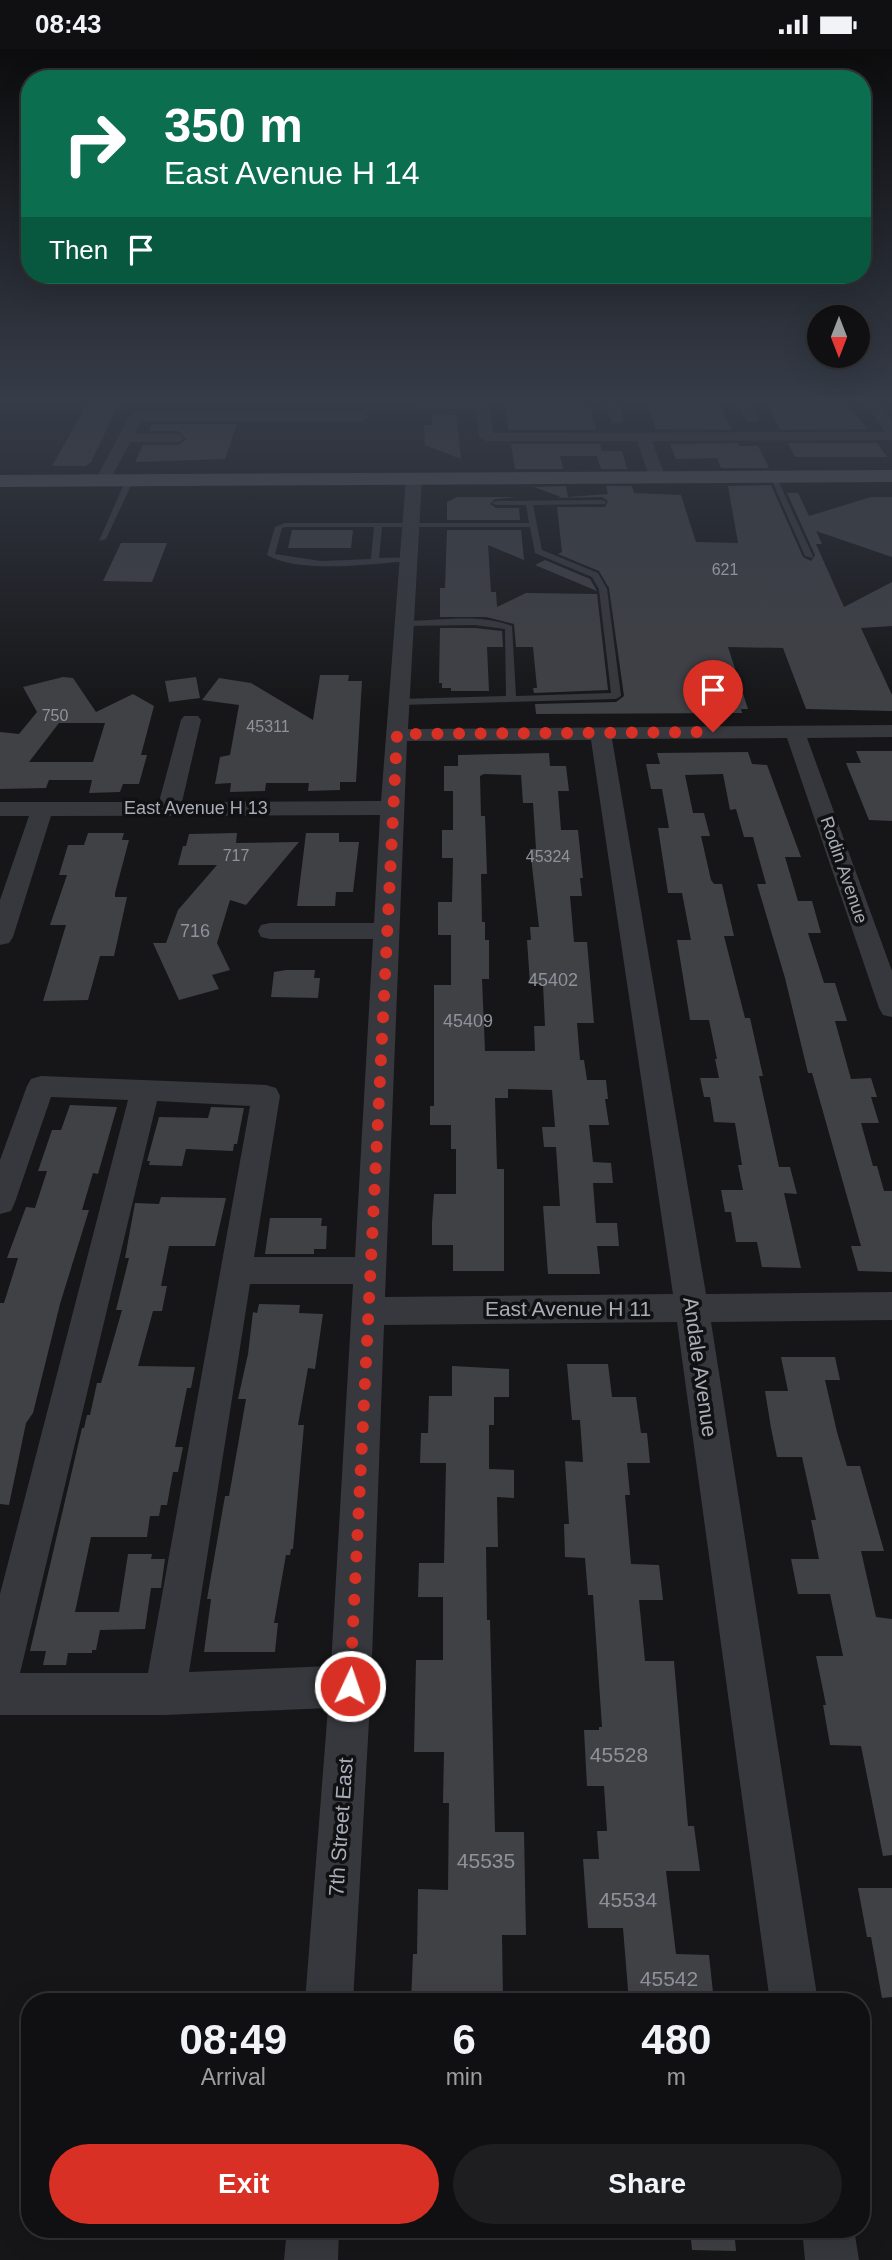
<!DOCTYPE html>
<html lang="en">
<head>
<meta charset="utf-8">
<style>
  :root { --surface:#101012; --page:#1e1e20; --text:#f1f3f6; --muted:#9c9d9f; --line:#303032; --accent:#d93025 }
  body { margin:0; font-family:Helvetica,sans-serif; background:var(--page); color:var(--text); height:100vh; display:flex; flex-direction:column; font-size:26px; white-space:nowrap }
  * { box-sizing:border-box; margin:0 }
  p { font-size:23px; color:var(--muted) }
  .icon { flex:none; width:38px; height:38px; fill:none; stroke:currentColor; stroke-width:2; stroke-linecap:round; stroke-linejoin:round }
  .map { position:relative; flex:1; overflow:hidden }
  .side { position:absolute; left:21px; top:1944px; width:849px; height:245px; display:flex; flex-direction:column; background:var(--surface); border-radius:28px; box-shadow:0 7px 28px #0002,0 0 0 2px var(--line) }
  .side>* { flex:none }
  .hud { position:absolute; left:21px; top:21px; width:850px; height:214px; border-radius:28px; box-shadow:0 7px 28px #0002,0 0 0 2px var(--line); background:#0b6e4f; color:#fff; overflow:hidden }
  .needle { width:46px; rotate:180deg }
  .fabs { position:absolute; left:807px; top:256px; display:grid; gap:14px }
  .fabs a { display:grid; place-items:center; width:63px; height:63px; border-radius:50%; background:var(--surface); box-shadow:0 7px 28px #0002,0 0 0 2px var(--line); font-size:35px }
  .pin { position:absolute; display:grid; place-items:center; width:60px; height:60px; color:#fff; margin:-72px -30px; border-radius:50% 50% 50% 0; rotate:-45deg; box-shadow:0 0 7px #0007 }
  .pin .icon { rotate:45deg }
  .me { position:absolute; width:77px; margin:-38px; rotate:3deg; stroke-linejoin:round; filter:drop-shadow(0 0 5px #0008) }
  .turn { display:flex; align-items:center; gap:24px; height:147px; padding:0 28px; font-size:32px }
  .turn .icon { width:91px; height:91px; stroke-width:2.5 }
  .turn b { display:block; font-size:49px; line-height:60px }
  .then { display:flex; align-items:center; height:66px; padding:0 28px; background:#0003; gap:14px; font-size:26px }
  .eta { display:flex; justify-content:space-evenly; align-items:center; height:119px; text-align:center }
  .eta b { font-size:42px; font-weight:600; line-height:49px }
  .cta { display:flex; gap:14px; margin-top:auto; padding:14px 28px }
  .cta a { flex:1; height:80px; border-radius:42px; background:var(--accent); color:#fff; font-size:28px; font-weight:600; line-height:80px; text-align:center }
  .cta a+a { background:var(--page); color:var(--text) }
  .status { display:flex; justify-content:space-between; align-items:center; height:49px; padding:0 35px; background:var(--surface); direction:ltr }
  .status svg { height:19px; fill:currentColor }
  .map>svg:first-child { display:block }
  .building { fill:#404145; fill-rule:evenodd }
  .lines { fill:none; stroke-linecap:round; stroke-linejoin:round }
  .lane { fill:#37383d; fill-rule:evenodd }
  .street { fill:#37383d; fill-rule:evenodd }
  .primary { fill:#53555c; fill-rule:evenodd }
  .route { stroke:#d93025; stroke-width:12; stroke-dasharray:0 21.6 }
  .labels { text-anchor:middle; stroke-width:7; stroke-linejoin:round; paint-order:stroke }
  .far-number-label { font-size:16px; fill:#8e929b }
  .far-street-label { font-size:18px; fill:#a8adb8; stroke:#111113 }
  .number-label { font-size:18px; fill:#8e929b }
  .street-label { font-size:21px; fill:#a8adb8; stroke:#111113 }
  .near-number-label { font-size:21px; fill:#8e929b }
</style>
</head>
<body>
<div class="status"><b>08:43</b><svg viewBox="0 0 49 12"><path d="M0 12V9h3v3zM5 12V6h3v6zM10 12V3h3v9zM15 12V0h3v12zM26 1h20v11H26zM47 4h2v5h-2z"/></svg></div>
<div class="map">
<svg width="892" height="2211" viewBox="0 0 892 2211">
  <rect width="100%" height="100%" fill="#161618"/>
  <!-- building -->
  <path class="building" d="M504 352H584L588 360H591L596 381H508Z
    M645 352H714L722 359 731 381 656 380Z
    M767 352H845L868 380 780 381Z
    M120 353 91 413 86 417H52L88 354Z
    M432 366H456L461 410 425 396 424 376H432Z
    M152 375H237L225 410 135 413 143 396H178L187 390 178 382H149Z
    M738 394 739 397H758L769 419H721L717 409 676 410 670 395Z
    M788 394H877L887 408H795Z
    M511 395H600L602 402H622L627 420H601L597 407H560L563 420H515Z
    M771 436 803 508 811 512 815 506 787 444H798L809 467 871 448H892V508L816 482 822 495H816L844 558 892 533V577L861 579 892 646V662L806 660 783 599 728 598 748 660H741L742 664 536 665 535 655 616 653 624 647 609 539 599 522 558 505 562 503 557 458H605L608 452 602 448 556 449 561 448 534 438 566 437 568 448 608 445 606 437H632L634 444 681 446 696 493 738 494 728 437Z
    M457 448H518L495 450 490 455 496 459H519L520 471H447V453Z
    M292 481H353L351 499H288Z
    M447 481H521L524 511 488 496 491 543H496L497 558 526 544 597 545 608 641 534 644 533 639H537L533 598H516L514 575 486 568H440V539H445Z
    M121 494H167L152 533 103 532Z
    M545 511 590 530 597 542 535 516Z
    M440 579H475L502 582 503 598H487L489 642H451V639H442V634H439Z
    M320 626H349L348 632H362L356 733H340V741L308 742 309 734H266L265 742 230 743 231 734 215 735 220 708 230 706 239 656 202 651 219 629 251 634 313 671Z
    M63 628 73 629 96 663 133 645 154 657 141 706H147L139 735H123L120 743 89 744 92 731H49L46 739 0 740V683L19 685 37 663 23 638ZM59 674H105L93 713H29Z
    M196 628 200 649 169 653 165 632Z
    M856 702H892V772L869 771 846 714H861Z
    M748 703 752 715 767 716 801 808H785L798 852H812L821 884H808L824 934H835L847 972H835L851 1030 871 1029 877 1048H871L879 1074H861L873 1117H877L884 1142H892V1223L858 1222 851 1197H861L812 1024H808L785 929 757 835H766L753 788H744L736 760 730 761 723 725 685 726 693 764H704L710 787H701L711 831 714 835H722L734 887H724L745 969H750L763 1027H759L779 1118H790L797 1145 784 1144 801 1219 762 1218 757 1193H736L731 1163H725L721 1141H743L738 1116H742L735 1074 714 1073 710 1048H704L700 1029H719L715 1010H717L709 971H690L677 891H691L682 844H668L658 779H669L662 740H651L646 715H660L657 704Z
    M549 704 550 717H566L569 742H558L561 781H578L583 829H580L582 847H570L574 893H587L594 974H577L580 1011H584L587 1031H606L608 1050H605L609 1076H589L593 1113 611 1114 613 1134H593L596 1174H617L619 1197H597L600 1225H548L543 1157H560L556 1098H544L542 1078H555L552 1041 508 1040V1049H495L497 1120H504V1222H453V1196H432V1174L434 1145H456V1100H451V1076H430V1057H434V936H451V886H438V853H452L453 809H442V781H453V742H444V717H458V706ZM484 725 521 726 523 754H533L536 800H530L539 878H530L531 891H527L530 935H543L545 977H534L535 1002H485L482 930H489V891H485V873H482L481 825H487L485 767H481L480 727Z
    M88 784H124L122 791H129L115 844V848H127L114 907H100L88 951 43 952 66 876H50L67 826H59L68 796H84Z
    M237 784 236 794 299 793 246 856 230 851 217 894 230 921 212 926 219 940 179 951 153 894H166L178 861 217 816H178L183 797H186L189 785Z
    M306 784H339V793H359L353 843H336L335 857H297Z
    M286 921H315L314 929H320L318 949 271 948 274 923Z
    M70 1056 117 1058 98 1125 93 1124 82 1161H89L60 1255 33 1364 26 1374 9 1456 0 1455V1254H4L18 1209H7L26 1158 35 1159 47 1122H38L52 1081H61Z
    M211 1058 244 1059 237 1095H234L233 1102 186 1100 182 1117 149 1116 150 1112H147L159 1068 208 1069Z
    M161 1148 226 1149 215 1197H169L161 1237H167L162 1262H153L138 1317 195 1318 191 1339H187L175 1398H183L178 1423H173L167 1456H161L159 1467H150L147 1488H91L75 1563H119L128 1505H152L151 1510H165L161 1539H151L145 1580 100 1581 96 1601H92V1604H68L66 1616H43L46 1602H30L82 1379H84L87 1366H90L97 1334H101L122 1261H116L129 1209H125L135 1154 159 1155Z
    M270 1169H322L321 1177H327L326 1200H314V1205H265Z
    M259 1255 300 1256 299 1264 323 1265 315 1320 308 1319 298 1376H304L293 1500H291L290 1506H286L274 1574H278L275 1603H204L211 1550H207L225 1447H229L246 1350H238L248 1305 253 1263 257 1264Z
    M781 1308H835L840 1331H825L837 1383 847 1417H860L884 1502H861L876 1568 892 1570V1806L883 1807 861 1697 830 1696 823 1656H826L816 1607H843L830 1545H798L791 1510H819L811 1471H816L802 1408H777L771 1379 765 1342H788Z
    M567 1315H608L612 1348H636L641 1384H647L650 1414H627L630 1446H625L631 1515 659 1516 663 1551H639L645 1612H674L688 1777H694L700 1822H666L676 1905 709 1906 714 1953H629L623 1879H588L583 1810H599L597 1782H607L604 1737H587L584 1681H599V1678H602L593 1546H588L585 1509 565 1508 564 1475H569L565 1412 583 1413 580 1371H572Z
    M452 1317 509 1320V1348H494V1376H489V1420L514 1421V1449L497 1448 498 1498H486L487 1571H490L495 1783H524L526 1886H502L503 1953H411L413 1905H417L418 1840 448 1841 449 1754H443L444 1703H414L416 1611H443V1548H418L419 1514H444L446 1414H420L421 1384H428L429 1347H452Z
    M858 1839H892V1948L882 1949 871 1888H867Z
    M690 2180H734L736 2202 692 2201Z"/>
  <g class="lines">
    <!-- lane -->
    <path class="lane" d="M769 425 776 427 813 507 812 509 805 507Z
      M127 428 134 430 106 490 99 492Z
      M602 451 606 453 605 455 533 456 542 501 598 524 607 540 621 647 616 650 399 656 394 653 399 650 506 647 505 580 475 576 401 577V573L404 572C438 572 479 564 512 577L516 647 611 644 599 540 592 528 535 504 530 478H382L379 509 411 508 412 510 408 512C370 515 300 525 267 506L275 478 285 474H529L526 456H496L492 454 496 452ZM286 478H374L371 510 321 512 275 505 282 479Z"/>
    <!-- street -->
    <path class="street" d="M420 352H489L493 384 885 383 864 352H878L892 372V391L652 392 665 427 657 432 649 427 637 392H486L479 388 476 360 415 359V353Z
      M603 352H617L624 371 622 374H612Z
      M735 352H749L759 370 757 373H747Z
      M136 364H362L369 368 362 372H141L135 385H178L185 389 178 393H130L109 433H99L96 430 129 368Z
      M414 424 422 429 408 680 892 676V688L807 689 892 922V968L883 966 879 959 787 689 612 690 706 1245 892 1243V1271L711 1273 818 1953H770L677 1273 384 1276 371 1637 353 1953H305L328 1659 165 1666H0V1545L128 1051 51 1048 15 1153 11 1162 0 1165V1111L27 1037 31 1030 41 1027 266 1036 276 1039 280 1047 254 1208H355L373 890H270L261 888 258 882 261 876 270 874H374L380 766 51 767 13 888 9 894 0 896V851L29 767H0V753H159L181 671 184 667H198L201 671 182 753 381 752 406 429ZM591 691 673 1245 385 1248 407 692ZM157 1052 250 1057 148 1624H20ZM250 1235H353L331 1617 189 1623Z
      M287 2180H339L338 2211H284Z
      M802 2180H854L859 2211H805Z"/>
    <!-- primary -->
    <path class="primary" d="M892 421V433L0 438V426Z"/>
  </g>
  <!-- sky -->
  <linearGradient id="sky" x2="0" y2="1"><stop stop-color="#0c0c0d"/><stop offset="0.53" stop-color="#363c48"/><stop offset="1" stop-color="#363c48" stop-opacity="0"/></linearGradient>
  <rect width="892" height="661" fill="url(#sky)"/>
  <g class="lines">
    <!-- route -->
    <path class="route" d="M350 1637 397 685 713 683"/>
  </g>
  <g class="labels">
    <!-- far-number labels -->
    <g class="far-number-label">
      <text x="725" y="526">621</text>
      <text x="55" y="672">750</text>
      <text x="268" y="683">45311</text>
      <text x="236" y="812">717</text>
      <text x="548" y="813">45324</text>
    </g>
    <!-- far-street labels -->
    <g class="far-street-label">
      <text x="196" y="765">East Avenue H 13</text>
      <text transform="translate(844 821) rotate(71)" y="6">Rodin Avenue</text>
    </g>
    <!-- number labels -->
    <g class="number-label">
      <text x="195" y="888">716</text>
      <text x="553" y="937">45402</text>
      <text x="468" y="978">45409</text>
    </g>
    <!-- street labels -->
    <g class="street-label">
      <text x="568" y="1267">East Avenue H 11</text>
      <text transform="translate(700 1318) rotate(82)" y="7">Andale Avenue</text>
      <text transform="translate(341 1778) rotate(-86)" y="7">7th Street East</text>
    </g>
    <!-- near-number labels -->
    <g class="near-number-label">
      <text x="619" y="1713">45528</text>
      <text x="486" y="1819">45535</text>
      <text x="628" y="1858">45534</text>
      <text x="669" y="1937">45542</text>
    </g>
  </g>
</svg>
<div class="fabs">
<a><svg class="needle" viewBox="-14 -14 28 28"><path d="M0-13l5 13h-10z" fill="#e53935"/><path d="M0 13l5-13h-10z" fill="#9c9d9f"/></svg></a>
</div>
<div class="pin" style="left:713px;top:683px;background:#d93025"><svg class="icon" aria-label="arrive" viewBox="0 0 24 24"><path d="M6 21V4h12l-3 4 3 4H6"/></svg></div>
<svg class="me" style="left:350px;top:1637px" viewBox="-20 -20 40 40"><circle r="17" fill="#d93025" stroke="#fff" stroke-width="3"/><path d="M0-11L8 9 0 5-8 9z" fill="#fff"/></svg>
<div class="hud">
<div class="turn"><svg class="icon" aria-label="right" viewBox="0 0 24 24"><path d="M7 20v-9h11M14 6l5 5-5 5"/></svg><div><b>350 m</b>East Avenue H 14</div></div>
<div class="then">Then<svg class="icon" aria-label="arrive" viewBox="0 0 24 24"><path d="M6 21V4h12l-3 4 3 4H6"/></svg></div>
</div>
<section class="side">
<div class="eta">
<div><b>08:49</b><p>Arrival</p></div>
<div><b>6</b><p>min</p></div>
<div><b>480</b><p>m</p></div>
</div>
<div class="cta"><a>Exit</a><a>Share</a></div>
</section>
</div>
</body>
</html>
